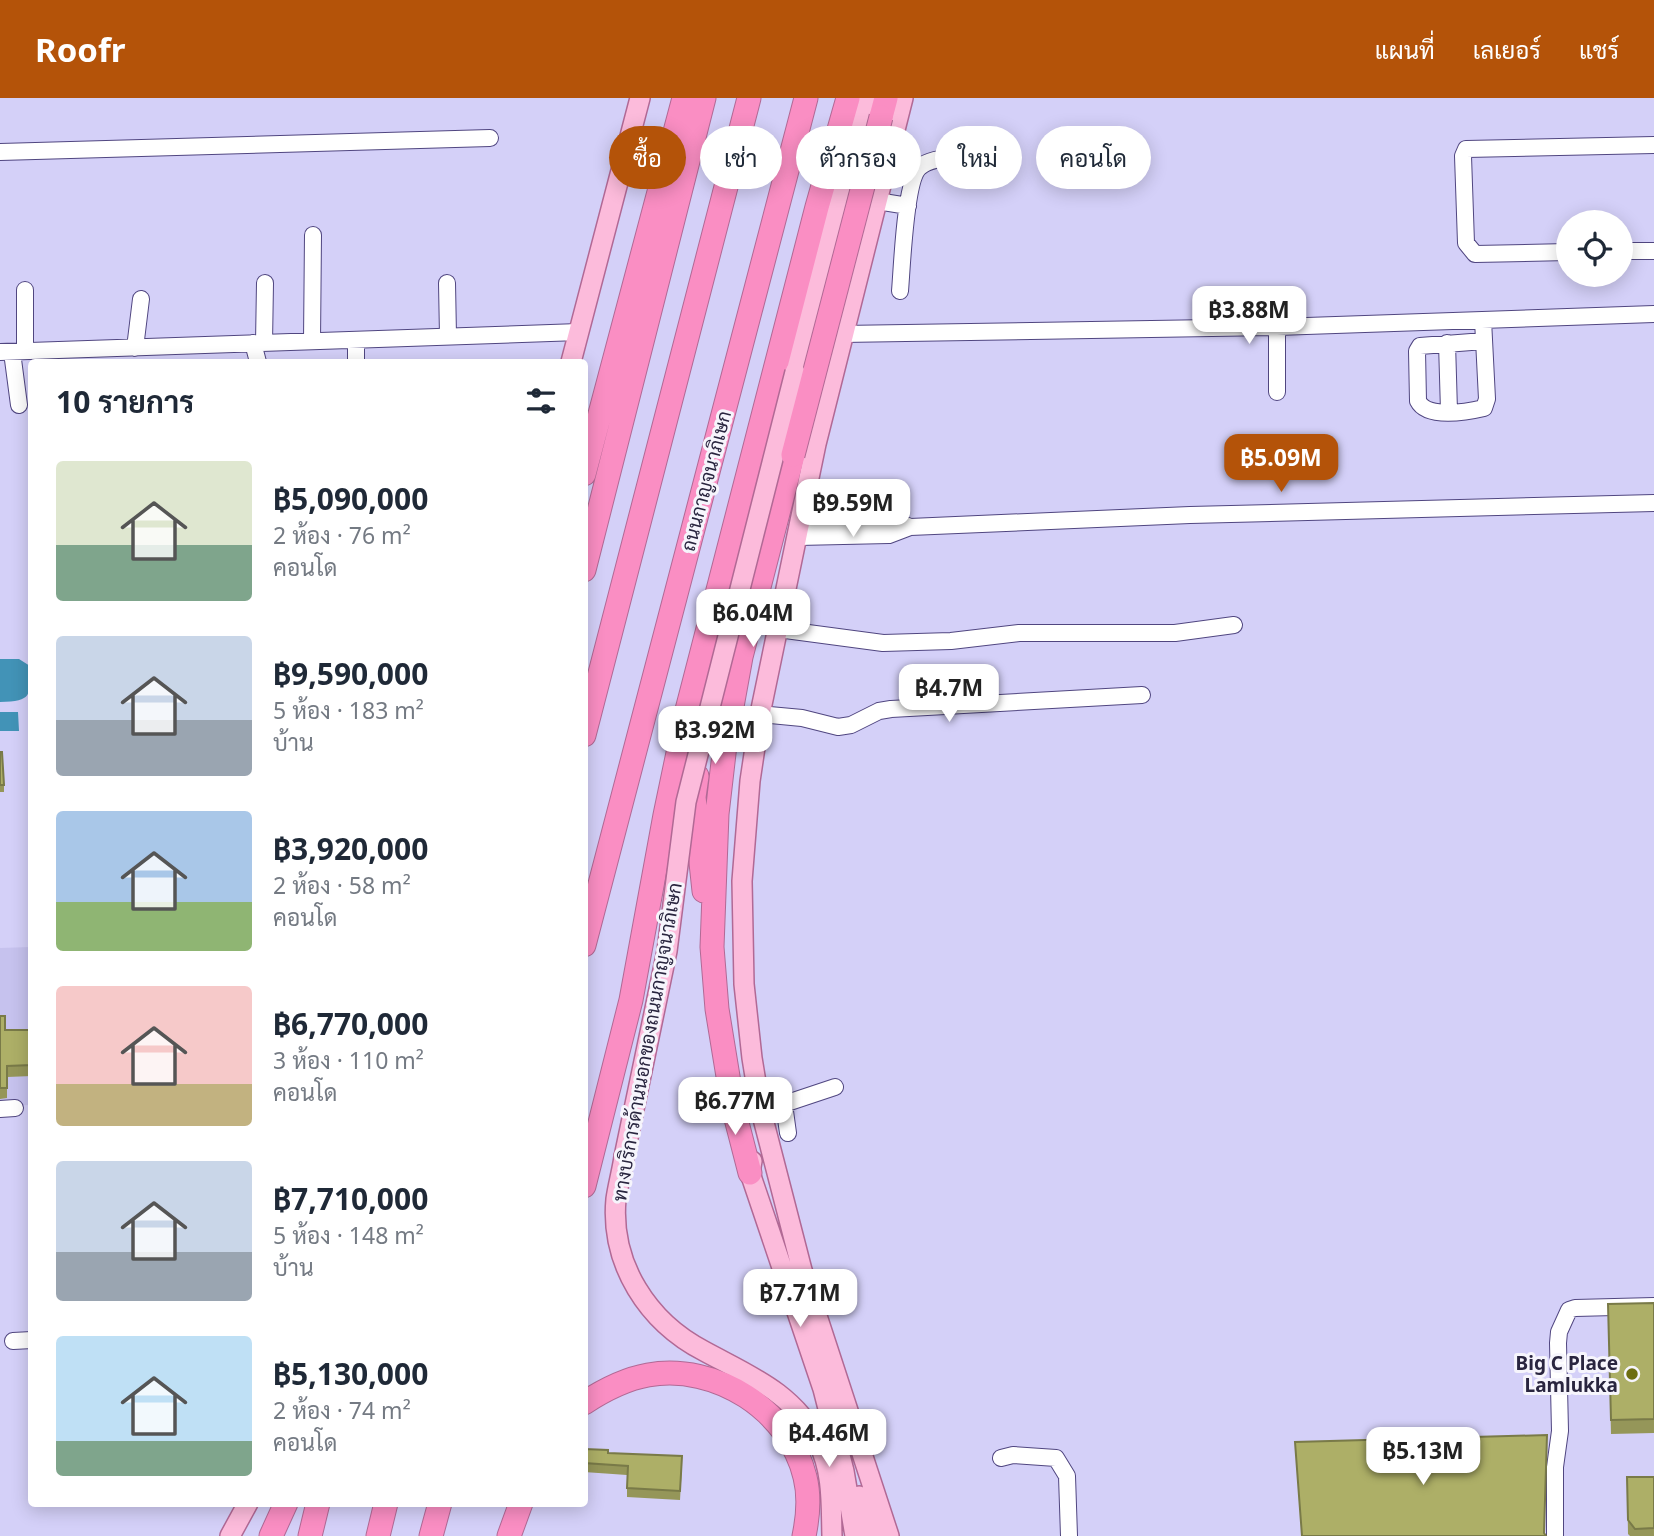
<!DOCTYPE html>
<html lang="th">
<meta charset="utf-8">
<style>
:root{--surface:#fff;--page:#f2f2f3;--text:#1f2937;--muted:#747a83;--accent:#b45309}
body{margin:0;font-family:"Noto Sans",Sarabun,sans-serif;background:var(--page);color:var(--text);height:100vh;display:flex;flex-direction:column;font-size:26px;white-space:nowrap}
*{box-sizing:border-box;margin:0}
p{font-size:23px;color:var(--muted)}
.icon{flex:none;width:38px;height:38px;fill:none;stroke:currentColor;stroke-width:2;stroke-linecap:round;stroke-linejoin:round}
.map{position:relative;flex:1;overflow:hidden}
.sheet{position:absolute;left:28px;top:261px;width:560px;height:1148px;display:flex;flex-direction:column;background:var(--surface);border-radius:7px;box-shadow:0 4px 18px #0003}
.sheet>*{flex:none}
.banner{position:absolute;left:609px;top:28px;width:665px;height:63px;display:flex;gap:14px}
.fabs{position:absolute;left:1556px;top:112px;display:grid;gap:14px}
.fabs a{display:grid;place-items:center;width:77px;height:77px;border-radius:50%;background:var(--surface);box-shadow:0 4px 18px #0003;font-size:35px}
.price{position:absolute;translate:-50% -60px;padding:0 16px;border-radius:14px;background:#fff;color:#222;font-size:23px;line-height:46px;filter:drop-shadow(0 2px 4px #0008)}
.price::after{content:'';position:absolute;left:50%;top:42px;width:21px;height:16px;margin-left:-10px;background:inherit;clip-path:polygon(0 0,100% 0,50% 100%)}
.price.current{background:var(--accent);color:#fff}
ul{padding:0;list-style:none}
li{display:flex;align-items:center;gap:21px;height:175px;padding:0 28px}
li span{display:grid;place-items:center;flex:none;width:196px;height:140px;border-radius:7px;color:#555}
li>.icon{margin-inline-start:auto}
span .icon{width:84px;height:84px;fill:#fffc;stroke-width:1}
li b{font-size:30px}
h2{display:flex;justify-content:space-between;align-items:center;height:84px;padding:0 28px;font-size:30px}
.tag{padding:0 24px;border-radius:32px;background:var(--surface);box-shadow:0 4px 18px #0003;font-size:24px;line-height:63px}
.tag.current{background:var(--accent);color:#fff}
header{display:flex;align-items:center;gap:42px;box-sizing:border-box;height:98px;padding:0 35px;background:var(--accent);color:#fff}
header strong{font-size:33px}
nav{display:flex;gap:38px;margin-inline-start:auto;font-size:24px}
.map>svg:first-child{display:block}
.built{fill:#c6c2ee}
.water{fill:#4293b7}
.lines{fill:none;stroke-linecap:round;stroke-linejoin:round}
.minor-casing{stroke:#504680;stroke-width:18}
.major-casing{stroke:#b16995;stroke-width:22}
.highway-casing{stroke:#b16995;stroke-width:25}
.minor{stroke:#fff;stroke-width:16}
.major{stroke:#fcbbdb;stroke-width:19}
.highway{stroke:#fa8ec3;stroke-width:23}
.major-bridge-casing{stroke:#b16995;stroke-width:22;stroke-linecap:butt}
.highway-bridge-casing{stroke:#b16995;stroke-width:25;stroke-linecap:butt}
.major-bridge{stroke:#fcbbdb;stroke-width:19}
.highway-bridge{stroke:#fa8ec3;stroke-width:23}
.wall{fill:#959659}
.building{fill:#adaf67;stroke:#797a48;stroke-width:2}
.poi-dot{fill:#6e6e11;stroke:#f6f5fc;stroke-width:2.5}
.labels{text-anchor:middle;dominant-baseline:central;stroke-width:6;stroke-linejoin:round;paint-order:stroke}
.street-label{font-size:19px;fill:#29253f;stroke:#f6f5fc}
.poi-label{font-size:19px;font-weight:bold;fill:#29253f;stroke:#f6f5fc;text-anchor:end}
</style>
<header>
<strong>Roofr</strong>
<nav><a>แผนที่</a><a>เลเยอร์</a><a>แชร์</a></nav>
</header>
<div class="map">
<svg width="1654" height="1438" viewBox="0 0 1654 1438">
<rect width="100%" height="100%" fill="#d4d0f8"/>
<path class="built" d="M31,849V1007L0,1008V850Z"/>
<path class="water" d="M0,561H19L30,568C30,598 33,603 0,604Z
M0,614H18L19,633H0Z"/>
<g class="lines">
<g class="minor-casing">
<path id="minor" d="M0,54L490,40
M877,103L908,108
M1620,153H1654
M1568,154L1475,156L1466,145L1463,58L1466,51L1654,47
M447,185L448,238
M25,192V253
M900,193C902,171 905,81 920,69C930,60 949,60 962,58
M1483,222L1487,301L1484,310C1467,314 1427,321 1418,303L1417,253L1420,248L1484,243
M1277,229V294
M842,236L1277,229L1654,216
M312,243L313,137
M253,245L258,264
M264,245L265,185
M1447,245L1449,313
M135,250L141,201
M0,254L579,234
M12,254L19,307
M356,264V242
M801,424L893,422L910,429
M798,439L889,437L910,429L1190,417L1654,405
M778,531L883,545L951,543L1019,535H1175L1234,527
M760,616L802,620L838,629L851,627L879,613L891,611L1142,597
M784,1006L788,1035
M760,1009L784,1006L835,989
M0,1011L15,1010
M13,1243L32,1242
M1001,1360L1013,1357L1056,1360L1067,1378L1069,1438
M1555,1438V1369L1560,1333L1558,1245L1559,1234L1569,1212L1575,1210L1654,1208"/>
</g>
<g class="major-casing">
<path id="major" d="M571,264L640,0
M795,274L849,63L867,0
M624,1059C622,1073 618,1087 616,1101C610,1166 648,1224 704,1253C748,1277 795,1295 818,1344C833,1374 831,1406 832,1438
M752,1063L750,1075L823,1291L844,1373L855,1438
M859,1398L872,1438
M230,1438L248,1405
M889,1438L802,1172L760,1009L752,960L744,886L742,783L750,683L760,616L816,346L903,0"/>
</g>
<g class="highway-casing">
<path id="highway" d="M881,19L886,0
M584,376L684,0
M584,472L704,0
M584,637L749,0
M697,678L694,699L704,793
M584,847L806,0
M750,1075L733,1009L717,911L712,849L717,716L725,647L741,559L793,357
M584,1088L631,902L665,717L687,612L817,109L848,0
M584,1305C604,1292 625,1281 648,1277C716,1265 789,1312 805,1379C810,1399 808,1419 804,1438
M271,1438L286,1405
M310,1438L318,1405
M378,1438L386,1405
M431,1438L440,1405
M509,1438L521,1405"/>
</g>
<use href="#minor" class="minor"/>
<use href="#major" class="major"/>
<use href="#highway" class="highway"/>
<g class="major-bridge-casing">
<path id="major-bridge" d="M624,1059L667,853L686,704L795,274"/>
</g>
<g class="highway-bridge-casing">
<path id="highway-bridge" d="M793,357L881,19"/>
</g>
<use href="#major-bridge" class="major-bridge"/>
<use href="#highway-bridge" class="highway-bridge"/>
</g>
<path class="wall" d="M0,654L4,687V694H0Z
M0,918L5,932H32V978L7,979V1000L0,1001Z
M1654,1205V1335L1611,1336L1608,1206Z
M584,1351L682,1368L680,1402L627,1399V1377L584,1374Z
M1627,1379H1654V1438H1630L1628,1436Z"/>
<path class="building" d="M0,654H2L4,687H0Z
M0,918H5V932H32V967L7,968V990H0Z
M1654,1205V1321L1611,1322L1608,1206Z
M1547,1337L1544,1435L1546,1438H1302L1295,1344Z
M584,1351L608,1352V1355L682,1358L680,1393L627,1390L628,1368L584,1365Z
M1627,1379H1654V1430L1635,1431L1628,1422Z"/>
<circle class="poi-dot" cx="1632" cy="1276" r="7"/>
<g class="labels">
<g class="street-label">
<text transform="translate(706 383) rotate(-75)">ถนนกาญจนาภิเษก</text>
<text transform="translate(647 944) rotate(-80)">ทางบริการด้านนอกของถนนกาญจนาภิเษก</text>
</g>
<g class="poi-label">
<text x="1618" y="1265">Big C Place<tspan x="1618" dy="22">Lamlukka</tspan></text>
</g>
</g>
</svg>
<div class="fabs">
<a><svg class="icon" aria-label="locate" viewBox="0 0 24 24"><circle cx="12" cy="12" r="6"/><path d="M12 2v4M12 18v4M2 12h4M18 12h4"/></svg></a>
</div>
<b class="price" style="left:1249px;top:248px">฿3.88M</b>
<b class="price current" style="left:1281px;top:396px">฿5.09M</b>
<b class="price" style="left:853px;top:441px">฿9.59M</b>
<b class="price" style="left:753px;top:551px">฿6.04M</b>
<b class="price" style="left:949px;top:626px">฿4.7M</b>
<b class="price" style="left:715px;top:668px">฿3.92M</b>
<b class="price" style="left:735px;top:1039px">฿6.77M</b>
<b class="price" style="left:800px;top:1231px">฿7.71M</b>
<b class="price" style="left:829px;top:1371px">฿4.46M</b>
<b class="price" style="left:1423px;top:1389px">฿5.13M</b>
<div class="banner">
<a class="tag current">ซื้อ</a>
<a class="tag">เช่า</a>
<a class="tag">ตัวกรอง</a>
<a class="tag">ใหม่</a>
<a class="tag">คอนโด</a>
</div>
<section class="sheet">
<h2>10 รายการ<svg class="icon" aria-label="filters" viewBox="0 0 24 24"><path d="M4 7h16M4 17h16"/><circle cx="9" cy="7" r="2"/><circle cx="15" cy="17" r="2"/></svg></h2>
<ul>
<li><span style="background:linear-gradient(#dfe7d0 60%,#7fa58c 0)"><svg class="icon" aria-label="home" viewBox="0 0 24 24"><path d="M3 11l9-7 9 7M6 9v11h12V9"/></svg></span><div><b>฿5,090,000</b><p>2 ห้อง · 76 m²</p><p>คอนโด</p></div></li>
<li><span style="background:linear-gradient(#c9d6e8 60%,#9aa5b1 0)"><svg class="icon" aria-label="home" viewBox="0 0 24 24"><path d="M3 11l9-7 9 7M6 9v11h12V9"/></svg></span><div><b>฿9,590,000</b><p>5 ห้อง · 183 m²</p><p>บ้าน</p></div></li>
<li><span style="background:linear-gradient(#a9c7e8 65%,#8fb573 0)"><svg class="icon" aria-label="home" viewBox="0 0 24 24"><path d="M3 11l9-7 9 7M6 9v11h12V9"/></svg></span><div><b>฿3,920,000</b><p>2 ห้อง · 58 m²</p><p>คอนโด</p></div></li>
<li><span style="background:linear-gradient(#f6c9c9 70%,#c2b280 0)"><svg class="icon" aria-label="home" viewBox="0 0 24 24"><path d="M3 11l9-7 9 7M6 9v11h12V9"/></svg></span><div><b>฿6,770,000</b><p>3 ห้อง · 110 m²</p><p>คอนโด</p></div></li>
<li><span style="background:linear-gradient(#c9d6e8 65%,#9aa5b1 0)"><svg class="icon" aria-label="home" viewBox="0 0 24 24"><path d="M3 11l9-7 9 7M6 9v11h12V9"/></svg></span><div><b>฿7,710,000</b><p>5 ห้อง · 148 m²</p><p>บ้าน</p></div></li>
<li><span style="background:linear-gradient(#bfe0f5 75%,#7fa58c 0)"><svg class="icon" aria-label="home" viewBox="0 0 24 24"><path d="M3 11l9-7 9 7M6 9v11h12V9"/></svg></span><div><b>฿5,130,000</b><p>2 ห้อง · 74 m²</p><p>คอนโด</p></div></li>
</ul>
</section>
</div>
